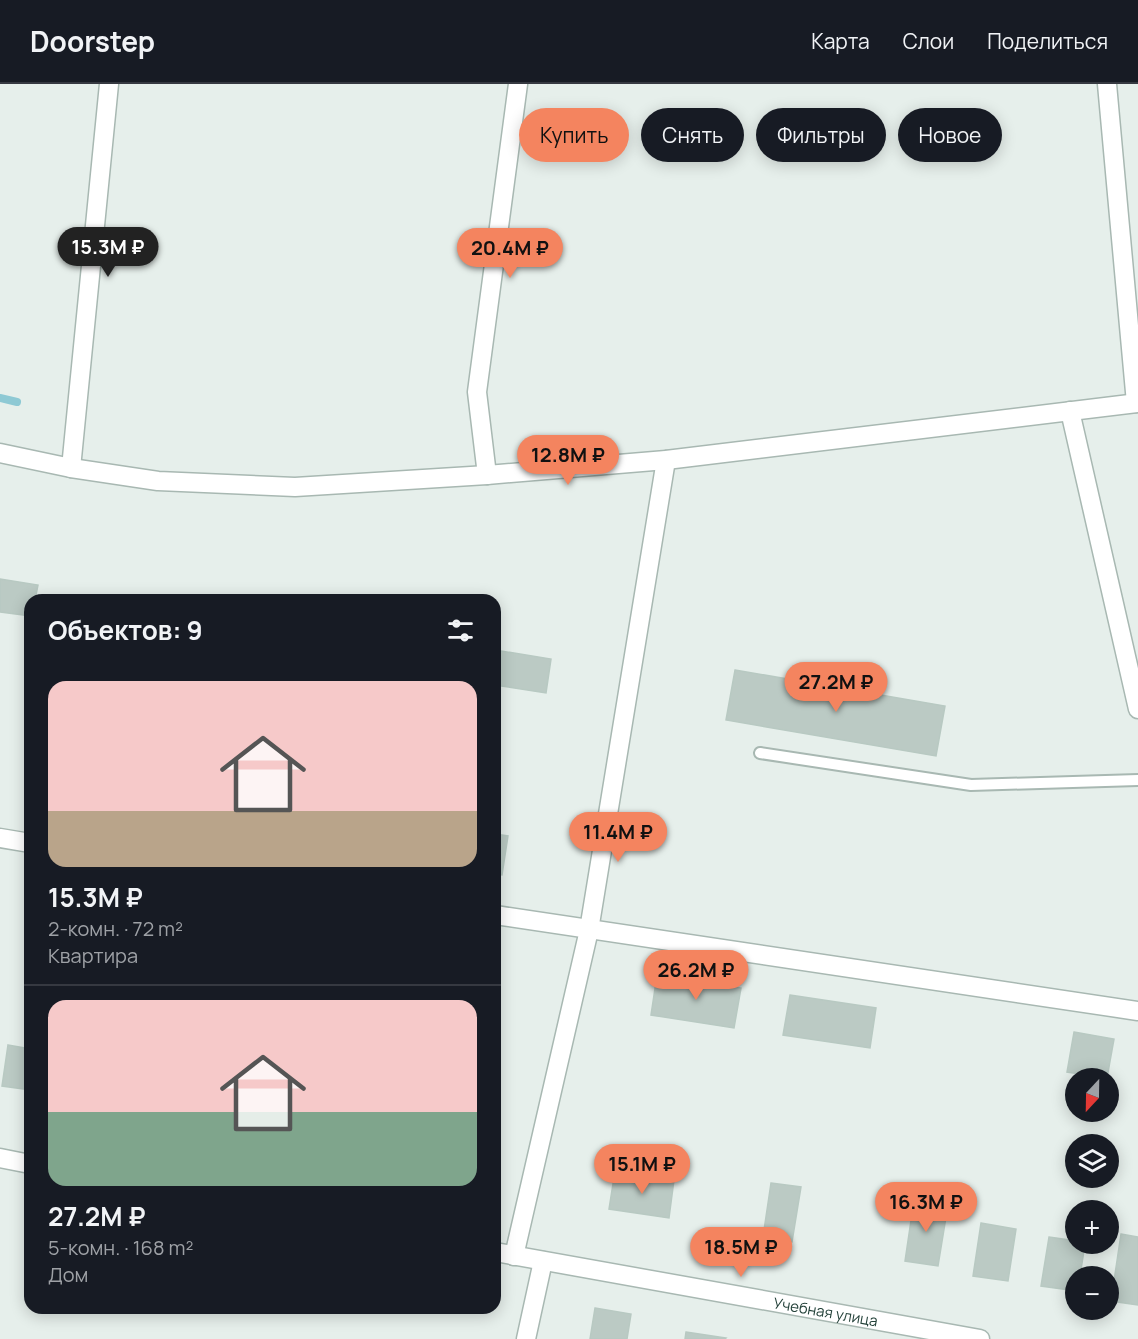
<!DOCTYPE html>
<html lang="ru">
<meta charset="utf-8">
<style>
:root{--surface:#171b24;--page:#20242c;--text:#f1f3f6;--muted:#9ea1a6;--line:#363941;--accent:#f4845f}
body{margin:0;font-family:Manrope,sans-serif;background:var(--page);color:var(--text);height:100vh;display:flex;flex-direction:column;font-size:22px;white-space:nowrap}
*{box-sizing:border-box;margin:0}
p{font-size:20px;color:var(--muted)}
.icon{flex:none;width:33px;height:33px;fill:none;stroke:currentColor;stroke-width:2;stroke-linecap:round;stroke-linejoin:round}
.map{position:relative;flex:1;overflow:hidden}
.drawer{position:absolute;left:24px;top:510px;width:477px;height:720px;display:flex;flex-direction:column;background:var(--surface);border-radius:18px;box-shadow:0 3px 15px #0003}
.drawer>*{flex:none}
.top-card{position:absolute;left:519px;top:24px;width:528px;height:54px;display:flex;gap:12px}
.needle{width:39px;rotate:202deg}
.tools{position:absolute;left:1065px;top:984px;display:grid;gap:12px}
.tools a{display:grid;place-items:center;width:54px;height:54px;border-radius:50%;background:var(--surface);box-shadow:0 3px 15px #0003;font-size:30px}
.price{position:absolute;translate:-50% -51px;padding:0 14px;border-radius:21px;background:var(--accent);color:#111;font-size:20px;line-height:39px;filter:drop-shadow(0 2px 3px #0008)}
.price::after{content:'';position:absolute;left:50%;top:36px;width:18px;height:14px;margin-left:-9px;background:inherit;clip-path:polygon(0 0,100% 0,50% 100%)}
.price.current{background:#222;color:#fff}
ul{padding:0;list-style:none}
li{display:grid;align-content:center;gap:12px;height:318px;padding:0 24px}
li+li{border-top:2px solid var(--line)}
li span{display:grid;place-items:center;height:186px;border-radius:18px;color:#555}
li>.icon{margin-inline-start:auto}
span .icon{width:108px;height:108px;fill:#fffc;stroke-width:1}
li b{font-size:26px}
h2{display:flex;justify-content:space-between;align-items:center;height:72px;padding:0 24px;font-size:26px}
.chip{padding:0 21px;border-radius:27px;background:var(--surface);box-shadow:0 3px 15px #0003;font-size:21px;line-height:54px}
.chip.current{background:var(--accent);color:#111}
header{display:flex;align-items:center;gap:36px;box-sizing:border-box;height:84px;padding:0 30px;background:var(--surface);border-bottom:2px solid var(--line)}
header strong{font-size:28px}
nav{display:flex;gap:33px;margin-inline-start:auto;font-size:21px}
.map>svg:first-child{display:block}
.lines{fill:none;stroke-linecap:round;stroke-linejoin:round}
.stream{stroke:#8ec9d4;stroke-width:8}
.building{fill:#bbcac4;stroke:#b8c9c2;stroke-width:1.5}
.service-casing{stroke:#a8b8b2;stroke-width:14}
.minor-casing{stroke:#a8b8b2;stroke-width:21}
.tertiary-casing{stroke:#a8b8b2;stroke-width:21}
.service{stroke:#fff;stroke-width:10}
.minor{stroke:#fff;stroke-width:18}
.tertiary{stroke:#fff;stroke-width:18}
.labels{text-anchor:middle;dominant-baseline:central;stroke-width:4.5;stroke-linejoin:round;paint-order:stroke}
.street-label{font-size:15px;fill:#24423a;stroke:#f7fbf9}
</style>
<header>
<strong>Doorstep</strong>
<nav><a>Карта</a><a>Слои</a><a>Поделиться</a></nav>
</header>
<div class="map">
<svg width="1138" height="1255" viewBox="0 0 1138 1255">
<rect width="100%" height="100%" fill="#e6efeb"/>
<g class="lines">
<path class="stream" d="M0,314L17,318"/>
</g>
<path class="building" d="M0,495L38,501L35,516H30V532L0,528Z
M495,566L551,575L546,609L495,601Z
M735,586L945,622L936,672L726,636Z
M495,750L508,752L502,791L495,790Z
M657,891L741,904L734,944L651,931Z
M790,911L876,924L870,964L783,951Z
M1074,948L1114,955L1107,994L1067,988Z
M8,961L30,965V1006L2,1002Z
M615,1087L674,1096L669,1134L609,1125Z
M771,1099L801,1103L792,1158L763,1153Z
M914,1116L948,1121L938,1182L905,1177Z
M981,1139L1016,1145L1008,1197L973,1192Z
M1121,1150L1138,1153V1221L1111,1217Z
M1049,1153L1076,1157V1160H1085L1080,1192H1076V1207L1041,1202Z
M595,1224L631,1230L627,1255H590Z
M686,1248L726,1254L725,1255H685Z"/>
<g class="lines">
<g class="service-casing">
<path id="service" d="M760,669L971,701L1138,696"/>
</g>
<g class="minor-casing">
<g id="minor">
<path d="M1107,0L1136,319"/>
<path d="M1070,327L1138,625"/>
<path d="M71,384L109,0"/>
<path d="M487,391L477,308L518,0"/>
<path d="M0,754L30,759"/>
<path d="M495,831L1138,927"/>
<path d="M0,1074L30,1080"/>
<path id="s1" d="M495,1168L980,1255"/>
<path d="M514,1172L589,846L666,376"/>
<path d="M526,1255L543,1177"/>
</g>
</g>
<g class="tertiary-casing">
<path id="tertiary" d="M0,369L71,384L158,397L295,403L487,391L666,376L1138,319"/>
</g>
<use href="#service" class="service"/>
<use href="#minor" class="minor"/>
<use href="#tertiary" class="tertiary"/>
</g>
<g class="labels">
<g class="street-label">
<text stroke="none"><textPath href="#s1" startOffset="336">Учебная улица</textPath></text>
</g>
</g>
</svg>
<div class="tools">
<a><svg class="needle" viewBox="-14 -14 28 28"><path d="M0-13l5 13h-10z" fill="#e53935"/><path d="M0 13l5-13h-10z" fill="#9ea1a6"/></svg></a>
<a><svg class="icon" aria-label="layers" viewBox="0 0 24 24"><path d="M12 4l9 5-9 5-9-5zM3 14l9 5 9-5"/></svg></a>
<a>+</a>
<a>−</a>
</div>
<b class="price current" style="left:108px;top:194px">15.3M ₽</b>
<b class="price" style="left:510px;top:195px">20.4M ₽</b>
<b class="price" style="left:568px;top:402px">12.8M ₽</b>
<b class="price" style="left:836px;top:629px">27.2M ₽</b>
<b class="price" style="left:618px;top:779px">11.4M ₽</b>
<b class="price" style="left:696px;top:917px">26.2M ₽</b>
<b class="price" style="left:642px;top:1111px">15.1M ₽</b>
<b class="price" style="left:926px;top:1149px">16.3M ₽</b>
<b class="price" style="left:741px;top:1194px">18.5M ₽</b>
<div class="top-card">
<a class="chip current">Купить</a>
<a class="chip">Снять</a>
<a class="chip">Фильтры</a>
<a class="chip">Новое</a>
</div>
<section class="drawer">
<h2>Объектов: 9<svg class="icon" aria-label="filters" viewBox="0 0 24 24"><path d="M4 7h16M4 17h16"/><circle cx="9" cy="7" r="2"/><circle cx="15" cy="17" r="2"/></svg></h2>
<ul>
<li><span style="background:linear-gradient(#f6c9c9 70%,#b9a48a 0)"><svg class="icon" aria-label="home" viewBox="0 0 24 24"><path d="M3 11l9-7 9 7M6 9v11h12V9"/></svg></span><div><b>15.3M ₽</b><p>2-комн. · 72 m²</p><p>Квартира</p></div></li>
<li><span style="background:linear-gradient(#f6c9c9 60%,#7fa58c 0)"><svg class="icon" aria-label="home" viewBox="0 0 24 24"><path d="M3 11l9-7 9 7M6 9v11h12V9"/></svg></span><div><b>27.2M ₽</b><p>5-комн. · 168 m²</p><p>Дом</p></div></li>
</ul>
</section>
</div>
